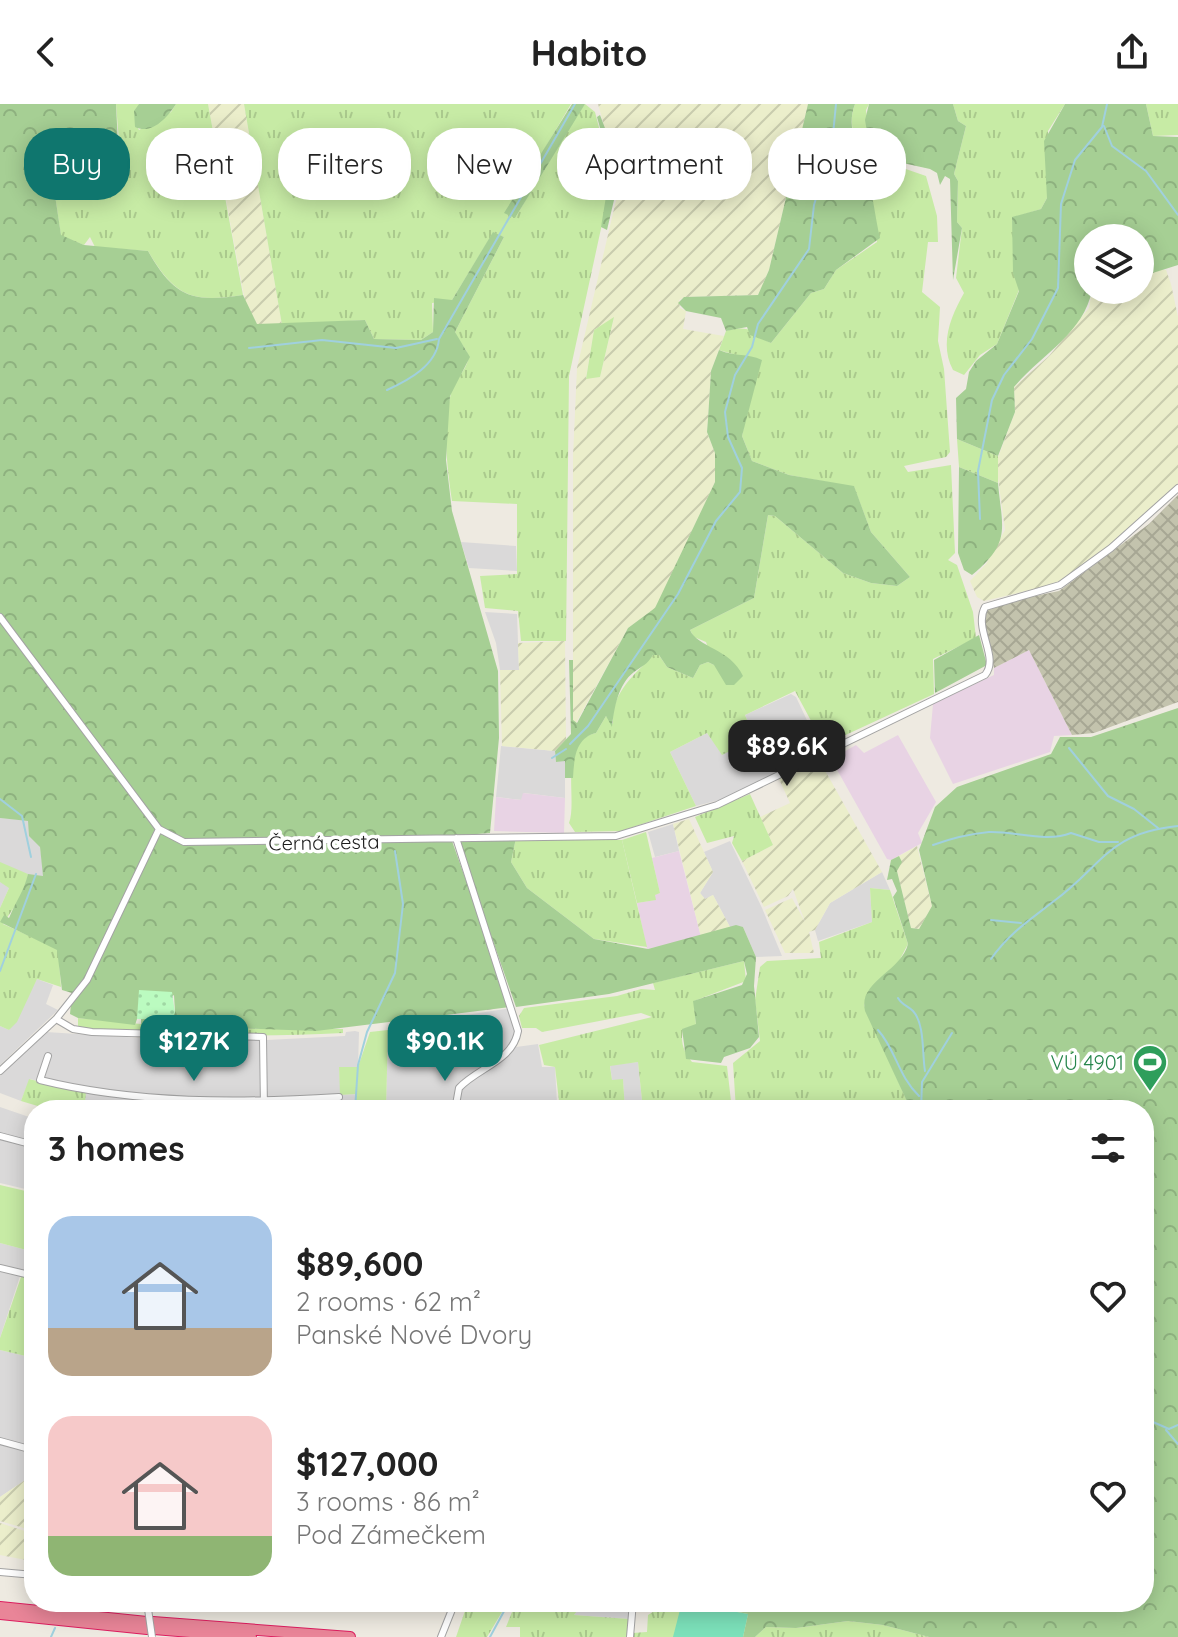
<!DOCTYPE html>
<meta charset="utf-8">
<style>
:root{--surface:#fff;--page:#f2f2f2;--text:#222;--muted:#767676;--accent:#0f766e}
body{margin:0;font-family:Quicksand,sans-serif;background:var(--page);color:var(--text);height:100vh;display:flex;flex-direction:column;font-size:30px;white-space:nowrap}
*{box-sizing:border-box;margin:0}
p{font-size:26px;color:var(--muted)}
.icon{flex:none;width:44px;height:44px;fill:none;stroke:currentColor;stroke-width:2;stroke-linecap:round;stroke-linejoin:round}
.map{position:relative;flex:1;overflow:hidden}
.side{position:absolute;left:24px;top:996px;width:1130px;height:512px;display:flex;flex-direction:column;background:var(--surface);border-radius:32px;box-shadow:0 4px 20px #0003}
.side>*{flex:none}
.top-card{position:absolute;left:24px;top:24px;width:1130px;height:72px;display:flex;gap:16px}
.fabs{position:absolute;left:1074px;top:120px;display:grid;gap:16px}
.fabs a{display:grid;place-items:center;width:80px;height:80px;border-radius:50%;background:var(--surface);box-shadow:0 4px 20px #0003;font-size:40px}
.price{position:absolute;translate:-50% -68px;padding:0 18px;border-radius:16px;background:var(--accent);color:#fff;font-size:26px;line-height:52px;filter:drop-shadow(0 2px 4px #0008)}
.price::after{content:'';position:absolute;left:50%;top:48px;width:24px;height:18px;margin-left:-12px;background:inherit;clip-path:polygon(0 0,100% 0,50% 100%)}
.price.current{background:#222;color:#fff}
ul{padding:0;list-style:none}
li{display:flex;align-items:center;gap:24px;height:200px;padding:0 24px}
li span{display:grid;place-items:center;flex:none;width:224px;height:160px;border-radius:24px;color:#555}
li>.icon{margin-inline-start:auto}
span .icon{width:96px;height:96px;fill:#fffc;stroke-width:1}
li b{font-size:34px}
h2{display:flex;justify-content:space-between;align-items:center;height:96px;padding:0 24px;font-size:34px}
.chip{padding:0 28px;border-radius:32px;background:var(--surface);box-shadow:0 4px 20px #0003;font-size:28px;line-height:72px}
.chip.current{background:var(--accent);color:#fff}
header{display:flex;justify-content:space-between;align-items:center;height:104px;padding:0 24px;background:var(--surface);font-size:36px;font-weight:700}
.map>svg:first-child{display:block}
.residential{fill:#dad9d9}
.industrial{fill:#e8d3e4}
.construction{fill:url(#construction-cross-hatch)}
.farmland{fill:url(#farmland-furrows);fill-rule:evenodd}
.grass{fill:url(#grass-tufts)}
.forest{fill:url(#forest-crowns)}
.park{fill:url(#park-dots)}
.garden{fill:#c7eba5}
.pitch{fill:#7ce1ba}
.lines{fill:none;stroke-linecap:round;stroke-linejoin:round}
.stream{stroke:#a0d0de;stroke-width:2}
.minor-casing{stroke:#a3a3a3;stroke-width:8}
.highway-casing{stroke:#dd1d5f;stroke-width:12}
.minor{stroke:#fff;stroke-width:6}
.highway{stroke:#e98598;stroke-width:10}
.minor-bridge-casing{stroke:#a3a3a3;stroke-width:8;stroke-linecap:butt}
.minor-bridge{stroke:#fff;stroke-width:6}
.labels{text-anchor:middle;dominant-baseline:central;stroke-width:7;stroke-linejoin:round;paint-order:stroke}
.street-label{font-size:20px;fill:#1c1c1c;stroke:#fff}
.leisure-label{font-size:20px;fill:#27864d;stroke:#fff;text-anchor:end}
</style>
<header><svg class="icon" aria-label="back" viewBox="0 0 24 24"><path d="M15 5l-7 7 7 7"/></svg>Habito<svg class="icon" aria-label="share" viewBox="0 0 24 24"><path d="M12 15V3M7 8l5-5 5 5M5 13v7h14v-7"/></svg></header>
<div class="map">
<svg width="1178" height="1533" viewBox="0 0 1178 1533">
<defs>
<pattern id="construction-cross-hatch" width="8" height="8" patternUnits="userSpaceOnUse" patternTransform="scale(2)"><rect width="8" height="8" fill="#c3c3ad"/><path d="M0 0l8 8M0 8l8-8" fill="none" stroke="#a7a794"/></pattern>
<pattern id="farmland-furrows" width="10" height="10" patternUnits="userSpaceOnUse" patternTransform="scale(2)"><rect width="10" height="10" fill="#ebeecb"/><path d="M-1 1l2-2M0 10L10 0M9 11l2-2" fill="none" stroke="#c9ccae"/></pattern>
<pattern id="grass-tufts" width="24" height="20" patternUnits="userSpaceOnUse" patternTransform="scale(2)"><rect width="24" height="20" fill="#c7eba5"/><path d="M3 7l-1-3M5 7V3M7 7l1-3M15 17l-1-3M17 17v-4M19 17l1-3" fill="none" stroke="#aac98d"/></pattern>
<pattern id="forest-crowns" width="20" height="18" patternUnits="userSpaceOnUse" patternTransform="scale(2)"><rect width="20" height="18" fill="#a6cf94"/><path d="M2 6a3 3 0 1 1 6 0M12 15a3 3 0 1 1 6 0" fill="none" stroke="#8eb17f"/></pattern>
<pattern id="park-dots" width="8" height="8" patternUnits="userSpaceOnUse" patternTransform="scale(2)"><rect width="8" height="8" fill="#bbfbc0"/><path d="M2 2h.1M6 6h.1" fill="none" stroke="#a0d7a4" stroke-width="1.8" stroke-linecap="round"/></pattern>
</defs>
<rect width="100%" height="100%" fill="#eeeae1"/>
<path class="residential" d="M461,438L516,442L517,467L469,464Z
M485,508L517,510L519,566H500L496,539Z
M791,590L796,593L822,648L723,695L696,702L670,648L707,629L723,650L737,643V635L751,625L745,611Z
M501,642L555,647L556,658L565,656V694L524,689L522,696L496,693Z
M0,714L28,716L40,743L44,773L9,784L0,804Z
M673,720L679,747L655,753L648,728Z
M730,737L762,804L782,852L756,853L743,823H730L713,791L705,795L700,789L713,768L704,748Z
M882,768L890,786L870,784L872,818L818,837L815,826L830,799Z
M37,875L53,881L46,900L58,906L0,961V922L9,926Z
M511,904L516,927L509,944L538,940L542,963H555L557,999L541,1001V1006H386L388,923Z
M46,928L156,935L267,936L345,932L346,928L355,927L359,928L358,963L339,964L341,991L357,990L356,1006H84L85,989L30,975L21,997L0,989V972Z
M638,958L643,1006H625L623,976H612L610,961Z
M0,1003L32,1014L34,1087L0,1079Z
M0,1139L34,1148V1173L20,1172L0,1234Z
M0,1246L34,1254V1334L29,1344L0,1336Z
M0,1338L34,1350V1370L0,1393Z
M584,1498H651V1501L631,1500L629,1515L574,1511Z"/>
<path class="industrial" d="M1029,546L1072,631L1054,632L1050,648L953,680L930,634L933,600L994,571V564Z
M898,631L936,698L918,729L922,739L891,756L887,755L831,655L856,641L864,649Z
M523,689L565,694L564,729L494,727L496,693L521,696Z
M679,747L701,833L647,845L637,799L655,796L654,791L660,789L652,754Z"/>
<path class="construction" d="M1178,391V598L1094,629L1072,631L1029,546L994,564L984,516L987,506L993,501L1059,487L1149,420Z"/>
<path class="farmland" d="M208,0H244L282,221L257,220L245,197Z
M598,0H808L769,166L758,191L685,193L679,196L680,204L686,207L683,225L724,232L711,267L708,315L707,328L715,349V378L655,505L628,524L576,619L573,616V352L577,264L620,79ZM614,214L600,273L586,274L594,226Z
M1160,166H1166L1171,180L1178,213V380L1158,404L1067,473L1051,481L984,497L977,493L970,477L986,460L1005,426L996,359L1015,308L1014,283L1049,252L1089,204L1092,186H1140V173Z
M565,537L566,637L555,647L502,642L500,566H519L518,539Z
M818,654L882,768L830,799L815,826L809,828L814,849H785L765,806L792,794L805,818L793,785L788,792L764,803L742,757L773,741L760,713L790,699L779,675Z
M689,715L713,768L700,789L705,795L713,791L730,823L701,833L673,720Z
M917,742L932,802L919,825L911,824L897,767L901,758L899,752Z
M34,1370V1427L0,1417V1393Z
M0,1419L34,1430L31,1457L0,1451Z"/>
<path class="grass" d="M116,0H139L135,19L139,26L171,8L176,0H208L243,191C192,199 175,193 148,147L95,143L90,133L84,141L61,132L53,78L64,73H83L116,43L119,37Z
M244,0H571L538,56L515,114L578,8L585,0L595,8L612,74L569,272L566,537H521L518,507L485,504L480,472L517,470V400L452,397C447,362 442,323 451,289C454,277 466,266 468,256C470,245 457,238 455,228L504,133L493,129L452,196L432,199L433,228L421,236L374,235L365,216L282,221Z
M855,0H869L866,6L871,53L926,72L937,112L938,138H928L922,188L940,203L938,237L944,265L950,348L946,353L904,362L908,368L951,361L955,449L948,456L957,461L973,508L976,534L933,555L934,590L824,641L795,587L745,611L751,625L737,635L738,643L722,651L707,629L670,648L696,702L621,727L575,728L569,719C578,695 557,638 596,629L606,612L613,620C611,588 634,572 653,551H659L667,563L693,574L700,561L708,558L714,561L706,538L694,533L690,526L754,494L768,411L775,412L843,469L871,479L897,482L910,473L871,428L854,383L789,371L752,357L742,332L748,301L743,253L719,246L726,227C753,220 749,229 771,239L811,189L824,185L836,166L877,138C875,114 871,91 866,67C861,43 845,26 855,0Z
M953,0H1065L1048,27L1047,94L1041,105L1012,114L1019,186L997,240L980,251L964,271L953,266C939,240 951,212 964,189L956,174L962,124L957,118L958,77L954,70L966,22L958,17Z
M1146,0H1178V31L1153,32Z
M614,213L600,273L586,275L594,226Z
M957,335L998,352V379L959,363Z
M750,690L773,741L742,757L732,739L734,732L707,739L695,713Z
M516,734L622,736L647,843L594,835L527,784L511,758Z
M0,758L28,770L24,788L3,820L58,845L61,883L37,875L17,918L9,926L0,922V804L9,784L0,778Z
M870,784L890,786L908,840L898,859L876,878L864,901L911,1006H736L733,959L760,937L755,896L760,863L767,857L821,854L819,838L872,818Z
M744,857L746,877L694,897L696,921L683,925C680,939 684,948 692,958L727,962L732,1006H643L638,958L610,962L612,976L623,975L625,1006H542V1002L559,997L555,963L544,961L539,941L652,913L641,909L542,928L536,924H522L519,912L524,904L617,892L641,885L655,886L653,879Z
M78,914L194,925H343V929C255,934 166,931 78,924Z
M29,975L86,989L84,1006H51L21,997Z
M21,1173H34V1218L27,1244L34,1247V1254L0,1246V1234Z
M468,1498H508L487,1533H456Z
M516,1498H584L574,1511L629,1515L628,1533H520V1523H506Z
M688,1498L748,1510L743,1533H632V1529L647,1528L648,1511L667,1499Z
M848,1517L883,1521L929,1533H755L766,1523L796,1524Z"/>
<path class="forest" d="M0,0H116L118,41L83,73H64L53,78L61,131L84,141L148,147C174,193 192,199 243,191L257,220L365,216L374,235L421,236L433,228L434,194L452,196L493,128L504,133L455,228L470,253L450,292L446,356L452,407L498,567L499,634L490,729L452,732V737L511,903L316,927L141,921V915H170L175,908L174,891L137,915L135,921L78,914L70,910L72,889L62,886L57,846L0,818L4,811L9,814C16,797 24,787 28,770L43,772L40,743L29,732L28,717L0,714Z
M139,0H176C167,14 152,31 135,23L134,7Z
M572,0H585L515,114L504,109Z
M808,0H855C846,23 857,44 866,66C871,80 876,117 880,134L836,166L824,185L811,189L771,239L750,231L747,223L726,227L721,214L686,207L678,199L684,193L758,191L769,166Z
M869,0H953L958,17L966,22L954,70L958,77L957,118L962,124L953,176L950,75L945,72L940,81L937,69L930,65L871,52L865,16Z
M1065,0H1146L1153,32L1178,33V161L1140,173V134H1088V186H1092C1084,229 1041,251 1014,283L1015,308L998,352L957,335L956,294L966,285L969,268L976,257L997,240L1019,187L1013,169L1012,113L1041,105L1047,94L1044,37Z
M600,11L621,66L607,126L601,123L611,62L597,13Z
M719,246C736,253 747,249 762,256L742,332L752,357L789,371L854,382L871,428L910,473L897,482L871,479L843,469L775,412L768,411L754,494L690,526C698,544 730,544 743,572L734,581H726L714,561L708,558L700,561L693,574L667,563L659,551H653C647,561 642,562 634,568C618,580 614,605 612,623L606,612L596,629C575,634 574,656 573,674H565V657L556,658L555,647L571,630L569,556H573V616L577,619L628,524L655,504L715,378V349L707,328L708,315L711,267Z
M959,363L998,379C1002,424 1012,438 972,471L964,466L958,449Z
M979,531L987,561L935,589L934,556Z
M1178,604V1533H929L883,1521L848,1517L796,1524L766,1523L755,1533H743L748,1510L688,1498H1144V1006H911L865,907C858,877 901,868 908,840L893,793L897,787L892,775L887,776L891,756L899,752L902,758L897,767L911,824L919,825L932,802L919,746L935,703L957,683L1051,650L1060,633H1091Z
M516,734L511,758L527,784L594,835L648,845L736,821L743,823L756,853L754,882L759,933L750,944L724,953L721,959L686,955L682,925L696,920L693,897L742,881L747,870L744,857L609,890L516,903L459,740L460,736Z"/>
<path class="park" d="M139,886L172,888L175,909L171,915H137Z"/>
<path class="garden" d="M646,728L660,789L655,791L656,796L637,799L622,736Z
M388,926L386,1006H356V990L340,991L339,963H358L370,928Z
M0,1081L34,1089V1148L0,1139Z"/>
<path class="pitch" d="M682,1498L748,1510L743,1533H673Z"/>
<g class="lines">
<path class="stream" d="M1104,22L1112,42L1146,67L1178,111
M249,244L322,236L396,244L437,235
M387,286C409,276 437,261 439,235L575,0
M980,415L978,367L992,296L1004,271L1032,235L1058,184L1061,100L1075,56L1102,23L1107,0
M570,640L588,622L678,490L716,417L740,388L742,364L728,333L725,308L735,271L752,243L758,220L809,145L814,101L832,41L836,0
M1069,644L1108,692L1134,705L1158,724
M552,654L566,645
M0,695L22,712L31,753
M933,741C952,734 969,730 989,728C1016,727 1046,739 1071,729L1099,738H1118
M991,816L1021,819
M991,855C1009,829 1030,816 1054,797C1103,761 1108,729 1178,722
M0,867L36,770
M898,894C902,901 908,902 913,907C925,920 922,950 925,967
M878,926C896,946 898,972 919,992
M355,1006L358,961L367,928L395,869L403,800L395,747
M921,1006L922,978L952,929
M1144,1314L1169,1325L1178,1321
M1166,1326L1178,1340
M66,1498V1504
M51,1533L55,1524
M490,1533L509,1498"/>
<g class="minor-casing">
<path id="minor" d="M0,513L159,725L184,738L616,732L717,701L985,571C1000,553 973,525 985,503L1060,481L1111,444L1178,384
M56,915L73,925L92,928L263,933L264,1006
M48,952L40,976C136,1000 241,999 339,993
M0,967L56,915L87,876L159,725
M455,1006L459,984C477,964 513,957 518,927L456,734
M0,1032L34,1041
M0,1164L34,1172
M0,1337L33,1346L34,1342
M0,1468L34,1471
M441,1533L455,1498
M630,1533L633,1498"/>
</g>
<g class="highway-casing">
<path id="highway" d="M0,1503L147,1518
M0,1510L147,1525
M153,1518L350,1533
M154,1525L251,1533"/>
</g>
<use href="#minor" class="minor"/>
<use href="#highway" class="highway"/>
<g class="minor-bridge-casing">
<path id="minor-bridge" d="M147,1498L152,1533"/>
</g>
<use href="#minor-bridge" class="minor-bridge"/>
</g>
<defs>
<g id="stadium-pin" transform="scale(1.8)"><path d="M0 17L-7.5 6A9.5 9.5 0 1 1 7.5 6Z" fill="#2e9e5b" stroke="#fff"/><path d="M0-5a6.5 5 0 1 0 0 10a6.5 5 0 1 0 0-10ZM-3.5-1.8h7v3.6h-7Z" fill="#fff"/></g>
</defs>
<g fill-rule="evenodd">
<use href="#stadium-pin" x="1150" y="958"/>
</g>
<g class="labels">
<g class="street-label">
<text transform="translate(324 738) rotate(-1)">Černá cesta</text>
</g>
<g class="leisure-label">
<text x="1124" y="958">VÚ 4901</text>
</g>
</g>
</svg>
<div class="fabs">
<a><svg class="icon" aria-label="layers" viewBox="0 0 24 24"><path d="M12 4l9 5-9 5-9-5zM3 14l9 5 9-5"/></svg></a>
</div>
<b class="price current" style="left:787px;top:684px">$89.6K</b>
<b class="price" style="left:194px;top:979px">$127K</b>
<b class="price" style="left:445px;top:979px">$90.1K</b>
<div class="top-card">
<a class="chip current">Buy</a>
<a class="chip">Rent</a>
<a class="chip">Filters</a>
<a class="chip">New</a>
<a class="chip">Apartment</a>
<a class="chip">House</a>
</div>
<section class="side">
<h2>3 homes<svg class="icon" aria-label="filters" viewBox="0 0 24 24"><path d="M4 7h16M4 17h16"/><circle cx="9" cy="7" r="2"/><circle cx="15" cy="17" r="2"/></svg></h2>
<ul>
<li><span style="background:linear-gradient(#a9c7e8 70%,#b9a48a 0)"><svg class="icon" aria-label="home" viewBox="0 0 24 24"><path d="M3 11l9-7 9 7M6 9v11h12V9"/></svg></span><div><b>$89,600</b><p>2 rooms · 62 m²</p><p>Panské Nové Dvory</p></div><svg class="icon" aria-label="heart" viewBox="0 0 24 24"><path d="M12 20l-8-8c-3-5 5-10 8-4 3-6 11-1 8 4z"/></svg></li>
<li><span style="background:linear-gradient(#f6c9c9 75%,#8fb573 0)"><svg class="icon" aria-label="home" viewBox="0 0 24 24"><path d="M3 11l9-7 9 7M6 9v11h12V9"/></svg></span><div><b>$127,000</b><p>3 rooms · 86 m²</p><p>Pod Zámečkem</p></div><svg class="icon" aria-label="heart" viewBox="0 0 24 24"><path d="M12 20l-8-8c-3-5 5-10 8-4 3-6 11-1 8 4z"/></svg></li>
</ul>
</section>
</div>
